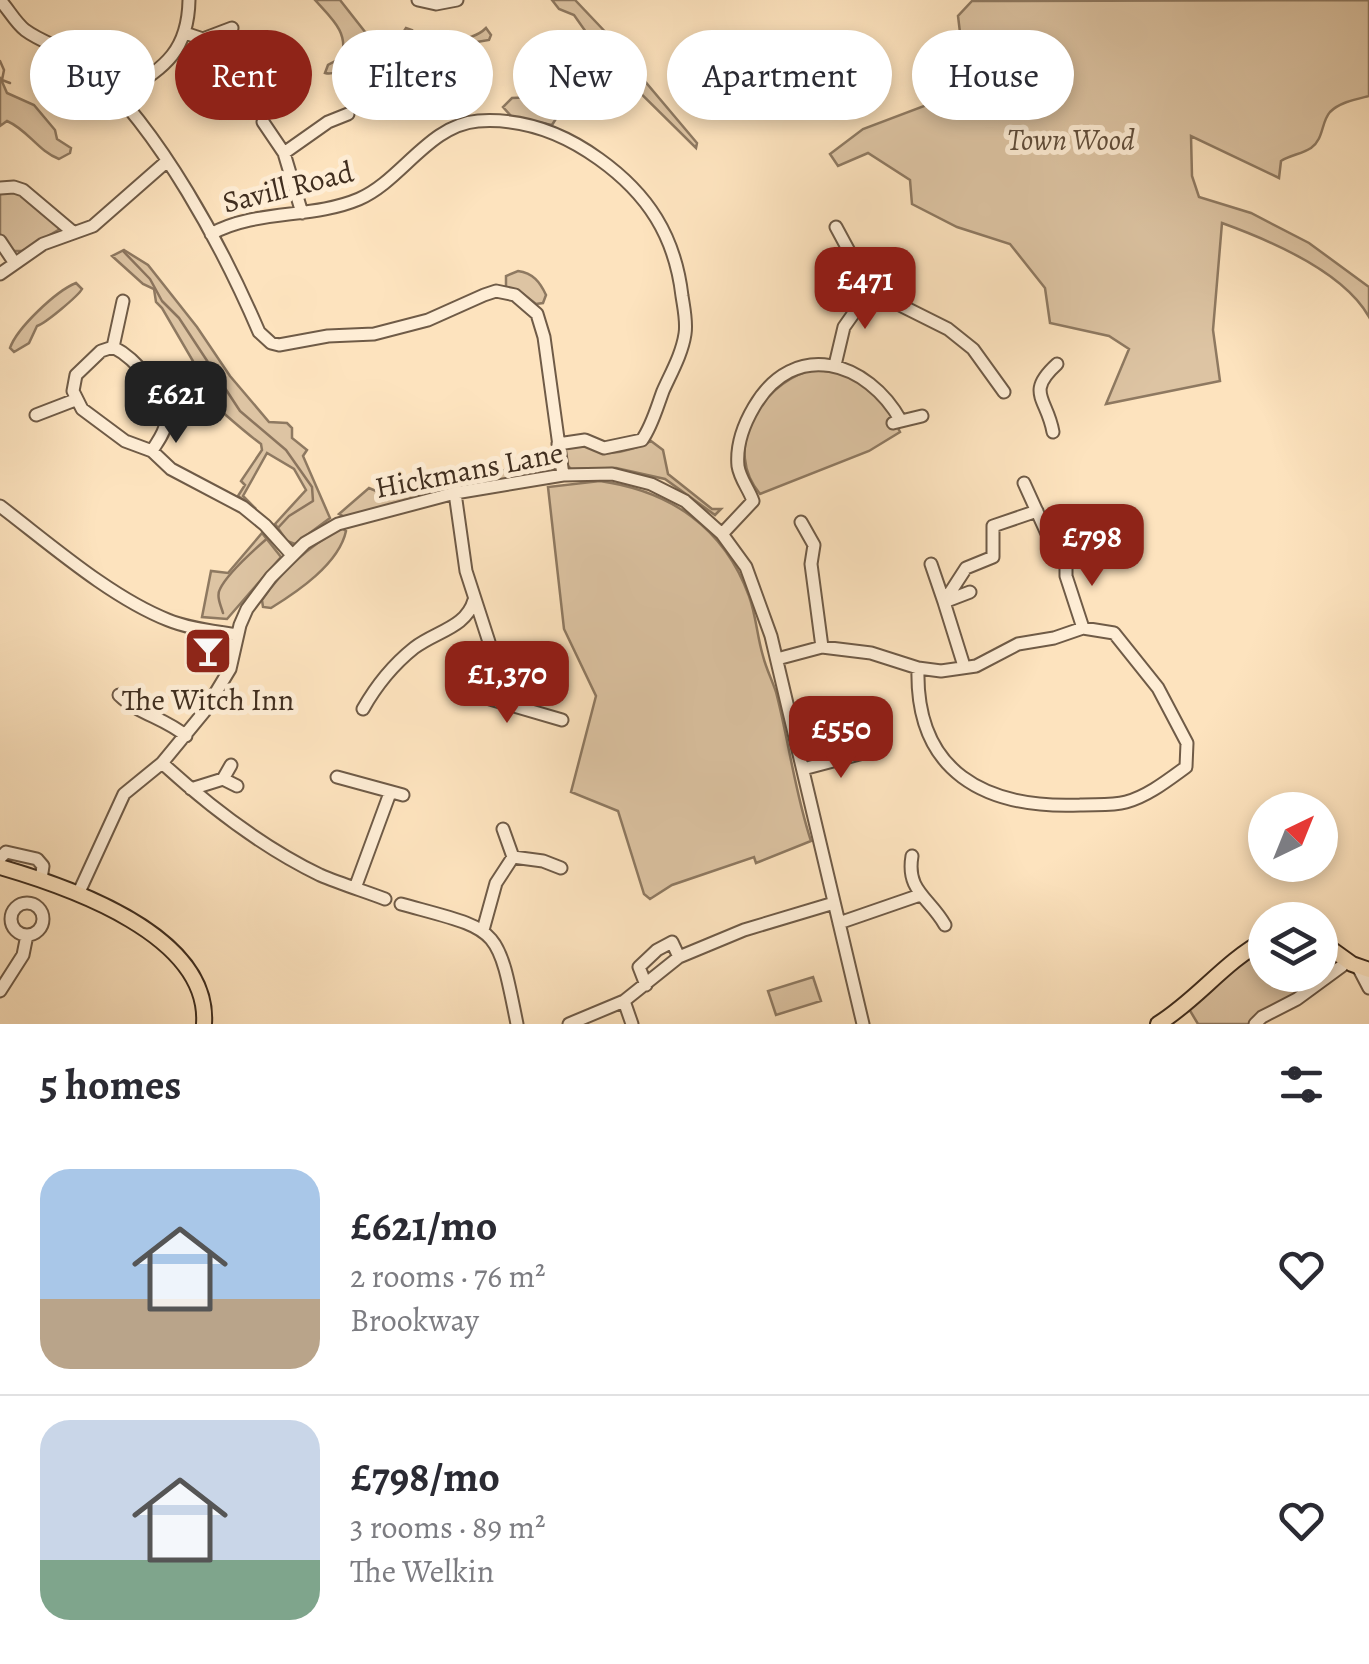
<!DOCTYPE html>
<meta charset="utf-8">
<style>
:root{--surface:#fff;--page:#f2f2f3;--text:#2b2b33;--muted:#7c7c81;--line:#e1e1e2;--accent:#8f2418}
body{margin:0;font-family:Alegreya,serif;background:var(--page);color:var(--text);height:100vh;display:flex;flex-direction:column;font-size:38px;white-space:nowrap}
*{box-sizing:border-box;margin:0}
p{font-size:32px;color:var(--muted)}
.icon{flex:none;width:55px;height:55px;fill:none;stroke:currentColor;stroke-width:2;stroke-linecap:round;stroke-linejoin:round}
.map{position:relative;height:1024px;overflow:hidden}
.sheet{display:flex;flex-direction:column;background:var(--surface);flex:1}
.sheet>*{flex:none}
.guide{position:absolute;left:30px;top:30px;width:1310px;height:90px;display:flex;gap:20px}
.needle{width:65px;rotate:43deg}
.tools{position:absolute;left:1248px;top:792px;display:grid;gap:20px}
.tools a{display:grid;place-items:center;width:90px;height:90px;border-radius:50%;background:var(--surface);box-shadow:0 5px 15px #0003;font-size:50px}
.price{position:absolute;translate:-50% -85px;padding:0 22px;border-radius:20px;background:var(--accent);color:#fff;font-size:32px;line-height:65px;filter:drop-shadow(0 2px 5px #0008)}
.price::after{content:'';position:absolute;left:50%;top:60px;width:30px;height:22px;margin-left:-15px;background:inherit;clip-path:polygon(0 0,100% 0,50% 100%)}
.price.current{background:#222;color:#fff}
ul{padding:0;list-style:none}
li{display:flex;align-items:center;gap:30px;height:250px;padding:0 40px}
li+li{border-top:2px solid var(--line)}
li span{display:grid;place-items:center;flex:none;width:280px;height:200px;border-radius:30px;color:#555}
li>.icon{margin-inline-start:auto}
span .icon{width:120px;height:120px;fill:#fffc;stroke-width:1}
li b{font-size:42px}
h2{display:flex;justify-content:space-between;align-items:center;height:120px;padding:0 40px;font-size:42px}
.tag{padding:0 35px;border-radius:45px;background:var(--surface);box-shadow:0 5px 15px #0003;font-size:35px;line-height:90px}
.tag.current{background:var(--accent);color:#fff}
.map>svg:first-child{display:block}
.green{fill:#ddc4a3;stroke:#8e7961;stroke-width:2.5}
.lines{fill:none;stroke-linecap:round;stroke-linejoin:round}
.stream{stroke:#8b755e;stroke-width:2.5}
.minor-casing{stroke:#6f5b47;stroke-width:15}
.major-casing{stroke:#402e1f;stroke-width:18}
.minor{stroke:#feedd5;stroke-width:11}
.major{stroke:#fde3be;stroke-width:14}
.labels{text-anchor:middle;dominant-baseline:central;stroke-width:10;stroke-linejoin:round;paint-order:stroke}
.park-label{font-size:30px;font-style:italic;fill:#5f4c39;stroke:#feedd5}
.street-label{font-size:30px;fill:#402e1f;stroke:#feedd5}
.poi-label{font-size:30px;fill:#402e1f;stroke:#feedd5}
</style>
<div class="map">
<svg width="1369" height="1024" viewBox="0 0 1369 1024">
<rect width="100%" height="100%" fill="#fde3be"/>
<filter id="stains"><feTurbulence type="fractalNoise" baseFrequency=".002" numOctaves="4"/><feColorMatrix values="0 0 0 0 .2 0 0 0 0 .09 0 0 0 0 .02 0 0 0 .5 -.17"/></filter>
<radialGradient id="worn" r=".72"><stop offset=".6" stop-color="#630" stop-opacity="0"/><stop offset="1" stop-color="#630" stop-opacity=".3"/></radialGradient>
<path class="green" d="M315,0H340L373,42L399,57L402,50L395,45L406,28L412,30L411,36L428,41L431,46C450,37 471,43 486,28L491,35L489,40L477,42L468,50H439L424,61L396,91L363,56C347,56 341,77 325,73L328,65L341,58C350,33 331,18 315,0Z
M552,0H575L613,40L625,43L638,73L697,143L696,148L623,76L613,65L612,52L604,45L593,42L574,15L559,9Z
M1369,0V96C1357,99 1340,102 1330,112C1321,122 1324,139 1311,148C1302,154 1290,155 1281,161L1279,178L1191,136L1192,176L1199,197L1251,213L1309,243L1369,287V317C1344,272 1269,240 1222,223L1213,330L1220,381L1106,404L1129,349L1109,336L1050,323L1045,288L1010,244L957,227L912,204L910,180L868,153L838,166L830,154L863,129L956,94L966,82L958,16L972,1Z
M0,77L7,93L34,105L55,130L57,139L71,148L70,153L59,159C38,151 28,130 7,121L0,126Z
M535,97C547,102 553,105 557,117L552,125L512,117L503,107L512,98Z
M5,191L19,194L60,226V229L22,251H11L0,236V194Z
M124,250L148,265L197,327L230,376L269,422L287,423L292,428V438L307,450L303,456L330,518L295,544L287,541L275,524L306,490L294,469L267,453L243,496L256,509L238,496L245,485L241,481L262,450L261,444C239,428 221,410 200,393L184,407L172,410L171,405L204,380L162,308L156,302L154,289L143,284L112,256Z
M518,271C533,273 540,282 546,295L543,303L536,304L522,293L506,287V276Z
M76,283L82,289C78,296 46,323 37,326L29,343L14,352L10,348C17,328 56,291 76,283Z
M808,371C853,367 881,392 900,432L869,451L760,494C723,450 758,387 808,371Z
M651,441L663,450L668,474L712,509H721L715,515L665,479L616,468L571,469L565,463L563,451C585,435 590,454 610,453C626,452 638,447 651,441Z
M547,450L555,456L556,466L551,472L435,493L345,517L339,514L369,488L383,494L520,467L532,453Z
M600,481C670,491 724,527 749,596C756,615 757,636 763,656C766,668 772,680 776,692C789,742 795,793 811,841L756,863L754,857L672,885L650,899L644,894L618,811L571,792L596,696L564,629L548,487Z
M342,528L346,531C339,564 297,592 271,608L263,607L262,600C283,569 309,546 342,528Z
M262,533L281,557L227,619L202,617L211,571L228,573Z
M1265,950V975H1289L1299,994L1250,1024H1198L1189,1009L1243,961Z
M813,977L821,1001L776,1015L768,991Z"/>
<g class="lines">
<path class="stream" d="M0,61L4,70L2,80L10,83
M123,251L150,279L162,301L179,318L240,411L286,450L312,487L313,501L289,516L276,530
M223,613C221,606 216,596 220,589C228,572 256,548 270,536"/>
<g class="minor-casing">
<path id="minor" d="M0,0C9,10 15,22 25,30C45,45 71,49 91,68C161,132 222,246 259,332L271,343L279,345L328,336L374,334L428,320L484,295L496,291L515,295L537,314L544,337L563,475
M418,0L436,4L457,0
M185,33L203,39L232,28
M118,97C160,69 188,56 189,0
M263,122L284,153L302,213
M284,153L328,122L348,114
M0,188L14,187L23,190L74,233
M836,227L870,290L948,329L973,349L1004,392
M211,234C256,209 312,219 359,199C401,181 429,125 478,121C522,118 563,133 599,159C648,194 675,236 682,296C684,309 687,322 685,334C682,354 671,373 663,391C657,407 652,426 642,440L604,448L585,440L558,444
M0,241L14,262
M0,274L43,244L93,226L166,162
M113,347L101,351L76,375L73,391L82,409L125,441L152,451L171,469L243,507L265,525L292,555
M113,347C135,358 169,396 166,422C165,433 157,442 152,451
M113,347L123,301
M835,365L844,327L870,290
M36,415L75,400
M893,423L922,416
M1053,432C1047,398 1025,393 1057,364
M1024,483L1049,538
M455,493L466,571L489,642L482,690L490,699L562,720
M0,506C50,544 110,597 168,620C190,629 214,631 237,635
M801,522L814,545L811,564L822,647
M722,534L753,501C749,489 740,479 738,466C736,445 744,424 754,407C794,338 868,361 901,421
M1066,555V576L1083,628
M931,564L944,602L970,592
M777,659L822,647L871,653L918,668L941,671L976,666L1018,644L1054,638L1083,628L1114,633L1158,688L1187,743L1186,767C1168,780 1148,796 1126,802C1112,806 1094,804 1080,805C985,809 915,772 918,668
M964,666L944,602L966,568L993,557V526L1037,511
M119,695C138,714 165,718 186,736
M363,709C376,686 394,664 414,648C436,631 466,628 474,600
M162,763C209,806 262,847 320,875C341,884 364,891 385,899
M803,769L867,752
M337,777L403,795
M223,779L231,765
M191,789L223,779L237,786
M503,829L513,857
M912,856C906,891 929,897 945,925
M0,858L6,852L37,859L43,866L41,879
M355,888L390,793
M79,892L124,794L162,763L204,712L230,669L240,625L247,609L271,577L305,543L338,524L455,493L563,475L612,474L651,484L685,501L722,534L746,567L771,636L863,1024
M11 919a16 16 0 1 1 32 0a16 16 0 1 1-32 0Z
M401,904C499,931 497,923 517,1024
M839,923L920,895
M483,930L496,883L513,857L543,861L561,868
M1358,967L1369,988
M646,985L639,967L657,950L672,942L679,957
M0,991L23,955L27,935
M624,1001L632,1024
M569,1024L624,1001L679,957L744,930L834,903
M1255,1024L1262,1017L1297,999L1342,966L1345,959"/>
</g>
<g class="major-casing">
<path id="major" d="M0,867C69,887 210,935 204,1024
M1320,941L1352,964L1369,970
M1158,1024C1197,1000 1224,962 1265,940"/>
</g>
<use href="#minor" class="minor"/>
<use href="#major" class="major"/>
</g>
<defs>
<g id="bar-square" transform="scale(2.5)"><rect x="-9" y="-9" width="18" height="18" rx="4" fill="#8f2418" stroke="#feedd5"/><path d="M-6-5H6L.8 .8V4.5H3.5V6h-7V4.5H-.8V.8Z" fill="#fff"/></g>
</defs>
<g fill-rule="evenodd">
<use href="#bar-square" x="208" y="651"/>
</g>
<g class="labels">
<g class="park-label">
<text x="1071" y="140">Town Wood</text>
</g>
<g class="street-label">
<text transform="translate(288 187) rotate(-14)">Savill Road</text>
<text transform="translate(469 470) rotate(-11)">Hickmans Lane</text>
</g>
<g class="poi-label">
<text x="208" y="700">The Witch Inn</text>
</g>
</g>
<rect width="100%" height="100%" filter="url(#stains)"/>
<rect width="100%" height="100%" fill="url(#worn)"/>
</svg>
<div class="tools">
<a><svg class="needle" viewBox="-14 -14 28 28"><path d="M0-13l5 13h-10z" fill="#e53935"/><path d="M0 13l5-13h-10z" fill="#7c7c81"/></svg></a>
<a><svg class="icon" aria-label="layers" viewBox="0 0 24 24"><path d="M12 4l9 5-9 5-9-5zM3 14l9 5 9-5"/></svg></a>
</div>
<b class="price" style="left:865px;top:332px">£471</b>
<b class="price current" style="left:176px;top:446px">£621</b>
<b class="price" style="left:1092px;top:589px">£798</b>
<b class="price" style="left:507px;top:726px">£1,370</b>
<b class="price" style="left:841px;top:781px">£550</b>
<div class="guide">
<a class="tag">Buy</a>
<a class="tag current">Rent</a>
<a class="tag">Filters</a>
<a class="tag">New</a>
<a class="tag">Apartment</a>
<a class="tag">House</a>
</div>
</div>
<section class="sheet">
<h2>5 homes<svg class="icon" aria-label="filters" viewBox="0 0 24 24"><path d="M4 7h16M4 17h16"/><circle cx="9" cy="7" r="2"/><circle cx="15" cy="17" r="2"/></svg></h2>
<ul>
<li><span style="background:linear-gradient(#a9c7e8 65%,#b9a48a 0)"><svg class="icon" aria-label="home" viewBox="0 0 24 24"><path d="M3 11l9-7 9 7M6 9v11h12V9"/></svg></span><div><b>£621/mo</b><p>2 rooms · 76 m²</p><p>Brookway</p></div><svg class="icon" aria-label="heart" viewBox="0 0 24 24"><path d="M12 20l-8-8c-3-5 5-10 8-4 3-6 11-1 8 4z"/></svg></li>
<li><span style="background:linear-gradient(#c9d6e8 70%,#7fa58c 0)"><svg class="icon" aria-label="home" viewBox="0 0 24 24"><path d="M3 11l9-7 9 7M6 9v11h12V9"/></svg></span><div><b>£798/mo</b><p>3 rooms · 89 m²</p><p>The Welkin</p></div><svg class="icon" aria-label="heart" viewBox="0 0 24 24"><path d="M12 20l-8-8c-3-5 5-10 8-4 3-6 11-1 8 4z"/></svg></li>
</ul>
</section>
